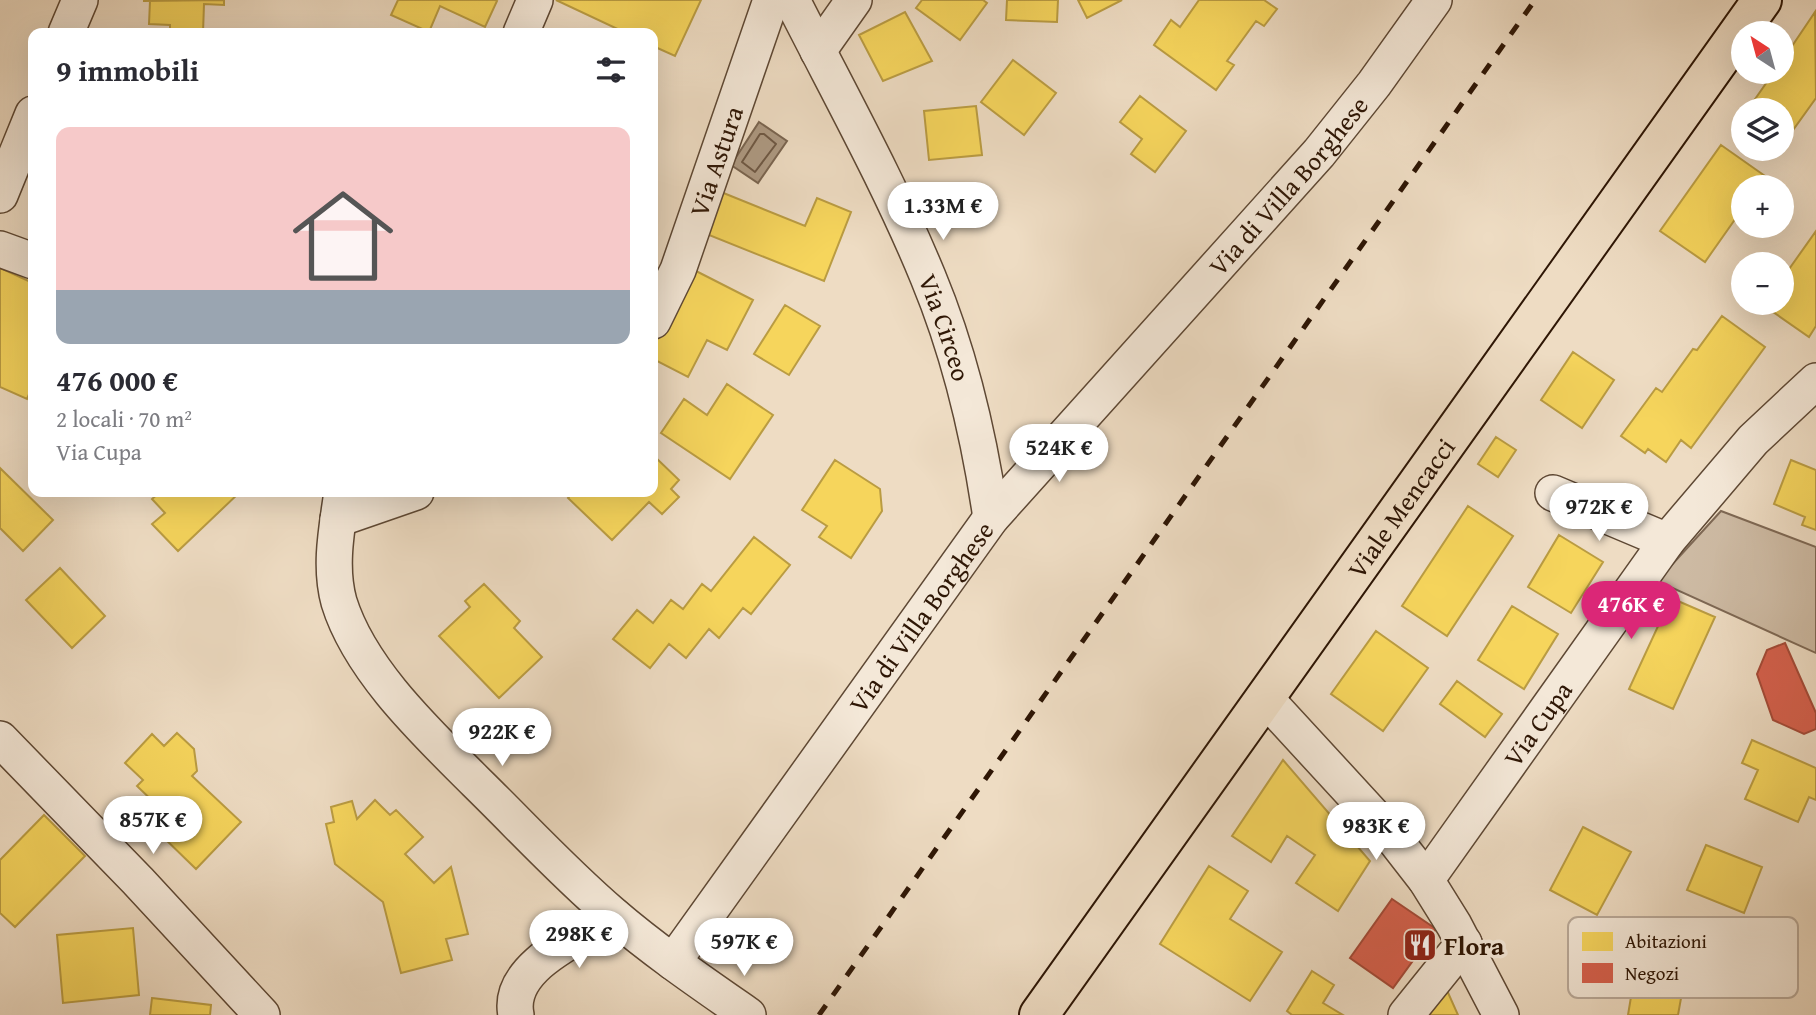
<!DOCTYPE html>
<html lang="it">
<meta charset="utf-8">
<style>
:root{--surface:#fff;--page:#f7f7f7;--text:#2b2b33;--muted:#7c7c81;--accent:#db2777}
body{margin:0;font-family:"Gentium Book Plus",serif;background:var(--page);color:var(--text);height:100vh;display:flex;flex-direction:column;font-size:26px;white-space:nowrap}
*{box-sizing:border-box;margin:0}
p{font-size:23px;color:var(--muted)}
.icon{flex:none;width:38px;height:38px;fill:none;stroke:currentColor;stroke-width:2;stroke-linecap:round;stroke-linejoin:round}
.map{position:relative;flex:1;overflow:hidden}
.panel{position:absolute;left:28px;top:28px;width:630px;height:469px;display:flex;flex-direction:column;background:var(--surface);border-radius:14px;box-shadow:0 7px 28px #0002}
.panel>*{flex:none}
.needle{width:46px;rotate:324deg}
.buttons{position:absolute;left:1731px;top:21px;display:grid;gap:14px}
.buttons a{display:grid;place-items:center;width:63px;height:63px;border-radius:50%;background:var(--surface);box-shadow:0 7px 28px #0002;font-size:35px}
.price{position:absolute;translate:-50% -60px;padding:0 16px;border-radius:24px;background:#fff;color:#222;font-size:23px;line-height:46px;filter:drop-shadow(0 2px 4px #0008)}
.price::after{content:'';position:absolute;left:50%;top:42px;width:21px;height:16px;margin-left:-10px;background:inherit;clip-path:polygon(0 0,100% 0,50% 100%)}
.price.active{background:var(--accent);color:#fff}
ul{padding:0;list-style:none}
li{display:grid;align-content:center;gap:14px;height:371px;padding:0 28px}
li span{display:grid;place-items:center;height:217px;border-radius:14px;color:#555}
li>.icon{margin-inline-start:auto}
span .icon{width:126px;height:126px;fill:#fffc;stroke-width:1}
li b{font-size:30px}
h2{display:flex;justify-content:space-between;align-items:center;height:84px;padding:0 28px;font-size:30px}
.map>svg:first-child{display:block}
.green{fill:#cdbaa3;stroke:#7e6854;stroke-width:2}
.water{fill:#ad9982;stroke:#7a6550;stroke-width:2}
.homes{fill:#f6d55c;stroke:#ba9c42;stroke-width:2}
.shops{fill:#d6604d;stroke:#a44a37;stroke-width:2}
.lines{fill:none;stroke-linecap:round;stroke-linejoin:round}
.shore{stroke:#6e5844;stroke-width:2}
.minor-casing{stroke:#5e4834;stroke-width:38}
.primary-casing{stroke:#2e1605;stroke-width:42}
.minor{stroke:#f4e8d8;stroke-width:35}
.primary{stroke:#eedcc3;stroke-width:38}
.rail{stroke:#2e1605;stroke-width:5;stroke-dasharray:12 12;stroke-linecap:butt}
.labels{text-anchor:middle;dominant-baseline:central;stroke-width:7;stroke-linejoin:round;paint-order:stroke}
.street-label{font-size:26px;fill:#2e1605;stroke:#f4e8d8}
.poi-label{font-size:26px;font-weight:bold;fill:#2e1605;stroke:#f4e8d8;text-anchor:start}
.key{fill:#f4e8d8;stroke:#b9a999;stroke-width:2}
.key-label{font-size:19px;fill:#2e1605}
</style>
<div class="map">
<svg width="1816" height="1015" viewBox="0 0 1816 1015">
<rect width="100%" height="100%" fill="#eedcc3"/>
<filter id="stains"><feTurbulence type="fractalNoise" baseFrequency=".00286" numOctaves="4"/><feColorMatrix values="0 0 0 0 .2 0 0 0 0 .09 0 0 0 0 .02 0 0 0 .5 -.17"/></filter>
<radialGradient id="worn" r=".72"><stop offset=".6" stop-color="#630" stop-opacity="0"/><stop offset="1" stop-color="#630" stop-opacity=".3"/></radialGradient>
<path class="green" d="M1721,511L1816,547V653L1657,581Z"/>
<path class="water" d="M759,122L787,141L758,183L731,165Z"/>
<path class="homes" d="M224,0V5L204,4L203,33H170V25L149,24L150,1H143Z
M398,0H495L497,1L485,27L440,6L429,32L391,15Z
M556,0H701L675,56L653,46V33H626Z
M922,0H983L987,3L960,40L916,8Z
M1007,0H1058L1057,22L1006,20Z
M1078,0H1122L1087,18Z
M1199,0H1264L1277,9L1264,26L1256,21L1227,61L1234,65L1216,90L1154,45L1171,20L1180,27Z
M905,12L932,61L883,81L859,35Z
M1815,12L1816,98L1793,130L1782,122V110H1765L1753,102L1774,72H1782V61Z
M1013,60L1056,93L1024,135L981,102Z
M1140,96L1186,131L1155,172L1131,154L1142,139L1120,122Z
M976,106L982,155L929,160L924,111Z
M1721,145L1765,176L1758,187H1743V208L1705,262L1660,231Z
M721,192L805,226L817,198L851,212L824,281L704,233Z
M1816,231V326L1809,337L1763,305L1765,303H1782V279Z
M0,268L33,283V384L27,399L0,387Z
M696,271L753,300L727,350L707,340L688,377L653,359V342L672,306Z
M785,305L820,326L789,375L754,354Z
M1722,316L1765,347L1691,448L1681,440L1666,462L1648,449L1645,453L1621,436L1656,388L1662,392L1693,349L1697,350Z
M1573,352L1614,380L1582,428L1541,400Z
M727,384L773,415L730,479L661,433L684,399L707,415Z
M1496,437L1516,450L1498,477L1478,464Z
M653,455L679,480L671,489L679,497L662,514L649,502L612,540L568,498L573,492H653Z
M835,460L880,489L882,511L851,558L819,537L827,526L802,510Z
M1791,460L1816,470V530L1802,525L1805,517L1774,504Z
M0,468L53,520L23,551L0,528Z
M160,492H240L178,551L152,524L165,513L152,499Z
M1468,506L1513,536L1447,636L1402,606Z
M1559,535L1603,562L1571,613L1528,587Z
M754,537L790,565L751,614L743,608L719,638L709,629L686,658L669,644L650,668L613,639L637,610L653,623L671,600L683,609L702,584L711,591Z
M60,568L105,616L72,648L26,600Z
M484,584L520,621L514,628L542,657L499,698L439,636L470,607L465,601Z
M1671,598L1715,617L1673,709L1629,689Z
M1512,606L1558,634L1524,689L1478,660Z
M1376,631L1428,668L1383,731L1331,694Z
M1457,681L1502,714L1485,737L1440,704Z
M177,733L194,749L197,771L192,776L241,822L196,869L160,834L168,826L158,816L163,811L137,786L143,780L125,763L152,734L164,746Z
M1752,740L1816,768V800L1809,797L1798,822L1745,799L1758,770L1742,763Z
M1283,760L1370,861L1338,911L1296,883L1315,855L1287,836L1271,862L1232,836Z
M375,800L390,815L396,810L423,837L405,854L434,883L451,867L468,934L446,939L452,960L401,973L383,902L335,864L326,824L334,822L331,807L352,801L357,819Z
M44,815L85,856L15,927L0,913V860Z
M1583,827L1631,852L1597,915L1550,890Z
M1706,845L1762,867L1744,913L1687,890Z
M1209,866L1248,891L1230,919L1282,952L1250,1001L1160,944Z
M133,928L139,995L63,1003L57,935Z
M1636,967L1685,976L1678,1015H1628Z
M1312,971L1334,985L1323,1003L1343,1015H1292L1287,1011Z
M1441,977L1458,1015H1421Z
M152,998L211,1005L210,1015H150Z"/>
<path class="shops" d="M1785,643L1816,713V729L1804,734L1773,720L1757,674L1767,650Z
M1392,899L1436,929L1393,988L1350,958Z"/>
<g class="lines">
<path class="shore" d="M760,134H764L776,144L755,172L742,162Z"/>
<g class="minor-casing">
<g id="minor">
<path id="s1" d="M792,0C838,91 889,182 928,277C960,354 979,435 991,518"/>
<path d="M66,33L80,0"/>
<path d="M521,33L535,0"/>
<path d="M818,51L854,0"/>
<path d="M0,195L33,114"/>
<path d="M0,249L33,261"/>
<path id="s2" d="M653,321L678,270L771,0"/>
<path d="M342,492C337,528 329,566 339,602C360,670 426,732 476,782C521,826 564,873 612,914C655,951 702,983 748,1015"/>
<path d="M1553,493L1667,541"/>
<path d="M338,519L416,492"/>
<path d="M1265,698L1391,835L1426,880L1454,925L1501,1015"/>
<path d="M0,739L138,881L262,1015"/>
<path id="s3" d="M1426,880L1667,541L1753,440L1816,381"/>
<path id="s4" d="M673,962L991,518L1319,153L1374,84L1434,0"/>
<path d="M516,1015C506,967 579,937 614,916"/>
<path d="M1406,1015L1464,943"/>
</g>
</g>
<g class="primary-casing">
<g id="primary">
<path id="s5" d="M1039,1015L1762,0"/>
</g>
</g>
<use href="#minor" class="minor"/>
<use href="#primary" class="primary"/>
<path class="rail" d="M819,1015L1535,0"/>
</g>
<defs>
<g id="restaurant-square" transform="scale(1.75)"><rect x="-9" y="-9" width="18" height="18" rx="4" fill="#8f2418" stroke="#f4e8d8"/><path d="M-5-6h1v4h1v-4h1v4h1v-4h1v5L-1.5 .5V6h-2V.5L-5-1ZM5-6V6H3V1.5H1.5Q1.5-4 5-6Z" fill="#fff"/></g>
</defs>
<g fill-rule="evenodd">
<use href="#restaurant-square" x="1420" y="945"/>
</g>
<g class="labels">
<g class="street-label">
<text stroke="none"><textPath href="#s2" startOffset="172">Via Astura</textPath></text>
<text stroke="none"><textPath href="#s4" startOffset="992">Via di Villa Borghese</textPath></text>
<text stroke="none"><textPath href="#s1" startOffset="362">Via Circeo</textPath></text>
<text stroke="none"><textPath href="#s5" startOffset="623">Viale Mencacci</textPath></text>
<text stroke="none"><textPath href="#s4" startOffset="425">Via di Villa Borghese</textPath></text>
<text stroke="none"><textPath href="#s3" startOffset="192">Via Cupa</textPath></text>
</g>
<g class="poi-label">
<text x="1444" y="945">Flora</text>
</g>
</g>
<rect x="1568" y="917" width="230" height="81" rx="10" class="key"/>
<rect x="1582" y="932" width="31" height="19" fill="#f6d55c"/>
<rect x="1582" y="963" width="31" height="20" fill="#d6604d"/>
<g class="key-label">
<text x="1625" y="948">Abitazioni</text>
<text x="1625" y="980">Negozi</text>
</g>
<rect width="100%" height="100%" filter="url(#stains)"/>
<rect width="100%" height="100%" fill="url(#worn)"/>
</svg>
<div class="buttons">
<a><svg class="needle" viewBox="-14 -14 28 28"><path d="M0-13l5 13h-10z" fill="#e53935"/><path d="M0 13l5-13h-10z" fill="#7c7c81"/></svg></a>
<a><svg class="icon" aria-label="layers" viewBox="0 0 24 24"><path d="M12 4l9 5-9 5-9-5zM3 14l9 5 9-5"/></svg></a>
<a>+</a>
<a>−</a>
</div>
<b class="price" style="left:943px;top:242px">1.33M €</b>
<b class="price" style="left:1059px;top:484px">524K €</b>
<b class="price" style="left:1599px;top:543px">972K €</b>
<b class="price active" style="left:1631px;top:641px">476K €</b>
<b class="price" style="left:502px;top:768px">922K €</b>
<b class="price" style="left:153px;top:856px">857K €</b>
<b class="price" style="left:1376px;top:862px">983K €</b>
<b class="price" style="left:579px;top:970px">298K €</b>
<b class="price" style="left:744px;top:978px">597K €</b>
<section class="panel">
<h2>9 immobili<svg class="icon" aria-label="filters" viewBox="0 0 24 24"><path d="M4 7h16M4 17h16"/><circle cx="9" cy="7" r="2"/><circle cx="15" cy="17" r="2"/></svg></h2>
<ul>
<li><span style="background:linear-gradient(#f6c9c9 75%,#9aa5b1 0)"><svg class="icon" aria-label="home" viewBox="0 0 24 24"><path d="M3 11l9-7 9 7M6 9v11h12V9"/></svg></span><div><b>476 000 €</b><p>2 locali · 70 m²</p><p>Via Cupa</p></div></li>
</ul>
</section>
</div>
